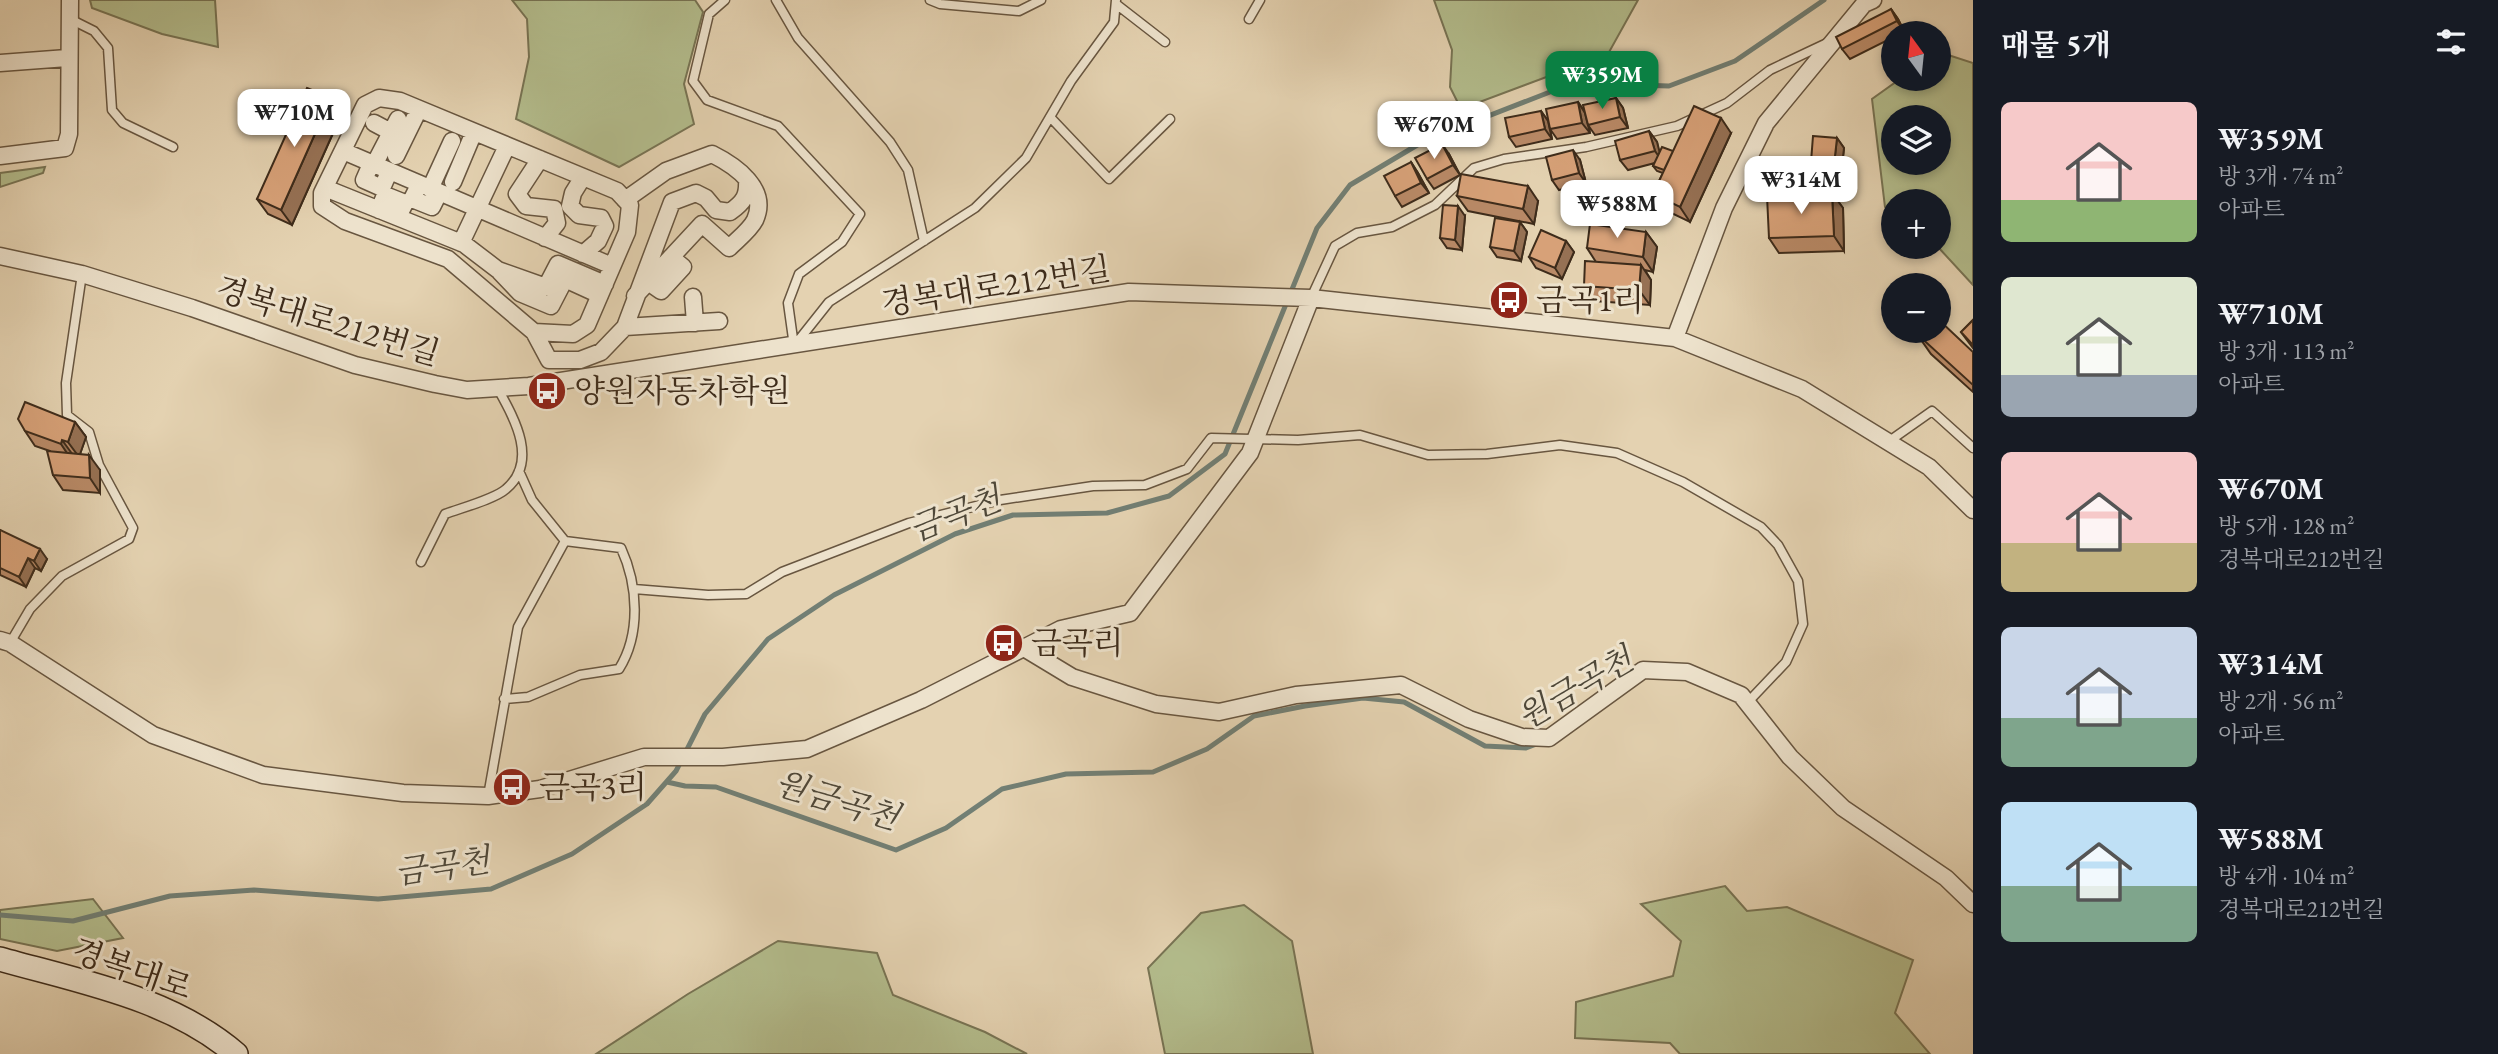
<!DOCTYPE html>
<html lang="ko">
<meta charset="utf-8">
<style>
:root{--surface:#171b24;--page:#20242c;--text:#f1f3f6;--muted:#9ea1a6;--accent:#0b8043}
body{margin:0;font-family:"EB Garamond","Noto Serif KR",serif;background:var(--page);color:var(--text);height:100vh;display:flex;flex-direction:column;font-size:26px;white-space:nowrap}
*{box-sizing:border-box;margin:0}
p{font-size:23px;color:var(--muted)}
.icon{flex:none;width:38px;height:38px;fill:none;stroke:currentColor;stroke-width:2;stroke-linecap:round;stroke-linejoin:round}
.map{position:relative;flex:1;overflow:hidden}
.details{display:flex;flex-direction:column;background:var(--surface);width:525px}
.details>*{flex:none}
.needle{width:46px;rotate:345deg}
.buttons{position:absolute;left:1881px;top:21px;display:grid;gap:14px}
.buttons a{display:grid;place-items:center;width:70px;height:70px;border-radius:50%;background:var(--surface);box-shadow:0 4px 10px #0003;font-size:35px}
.price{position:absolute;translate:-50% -60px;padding:0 16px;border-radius:14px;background:#fff;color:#222;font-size:23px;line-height:46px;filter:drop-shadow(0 2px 4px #0008)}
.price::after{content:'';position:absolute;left:50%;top:42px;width:21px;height:16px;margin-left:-10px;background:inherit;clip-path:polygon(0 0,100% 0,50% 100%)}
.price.active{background:var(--accent);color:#fff}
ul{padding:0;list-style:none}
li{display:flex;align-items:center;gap:21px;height:175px;padding:0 28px}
li span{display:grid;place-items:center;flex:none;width:196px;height:140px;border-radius:10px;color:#555}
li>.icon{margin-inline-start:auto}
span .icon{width:84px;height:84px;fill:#fffc;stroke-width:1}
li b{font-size:30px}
h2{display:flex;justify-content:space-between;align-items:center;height:84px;padding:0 28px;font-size:30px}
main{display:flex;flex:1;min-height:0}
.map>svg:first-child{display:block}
.green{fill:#b3bc8c;stroke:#787454;stroke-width:2;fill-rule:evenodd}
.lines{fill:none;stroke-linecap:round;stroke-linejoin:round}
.stream{stroke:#727f74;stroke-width:5}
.lane-casing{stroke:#685640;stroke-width:11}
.street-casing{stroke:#685640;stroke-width:19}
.secondary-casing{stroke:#3e2c1b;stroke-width:26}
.lane{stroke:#ede2cc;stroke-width:8}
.street{stroke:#ede2cc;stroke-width:16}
.secondary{stroke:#ede2cc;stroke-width:23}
.wall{fill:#b98a67;stroke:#3e2c1b;stroke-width:2}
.shaded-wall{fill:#967154;stroke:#3e2c1b;stroke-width:2}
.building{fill:#d7a178;stroke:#3e2c1b;stroke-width:2}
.labels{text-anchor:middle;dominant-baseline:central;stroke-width:6;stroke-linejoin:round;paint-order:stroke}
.street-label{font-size:32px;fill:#3e2c1b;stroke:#ede2cc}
.poi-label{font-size:32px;fill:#3e2c1b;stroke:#ede2cc;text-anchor:start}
.water-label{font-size:33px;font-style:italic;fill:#4f4839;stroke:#ede2cc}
</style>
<main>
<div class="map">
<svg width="1973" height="1054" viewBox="0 0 1973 1054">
<rect width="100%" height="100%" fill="#e4d2b1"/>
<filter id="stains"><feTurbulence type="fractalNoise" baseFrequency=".00286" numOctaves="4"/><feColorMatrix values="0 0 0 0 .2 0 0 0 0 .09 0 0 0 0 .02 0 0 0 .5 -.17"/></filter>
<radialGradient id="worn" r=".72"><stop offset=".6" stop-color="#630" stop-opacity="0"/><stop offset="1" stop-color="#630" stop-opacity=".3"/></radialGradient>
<path class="green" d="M90,0H215L218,47L162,34L92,8Z
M512,0H695L703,12L684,84L694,124L619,167L516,119L529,57L527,19Z
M1434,0H1638L1608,54L1461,109L1450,87L1452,50Z
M1939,52L1973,63V285L1938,247L1939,201H1894L1893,213L1885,207L1872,99L1900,79H1939ZM1894,117H1939V163H1894Z
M45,167L43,173L0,187V173Z
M1725,886L1747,911L1787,907L1913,960L1895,1013L1930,1054H1680L1670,1043L1575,1038L1576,1002L1673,976L1681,941L1641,904Z
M93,899L123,938L57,951L0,939V910Z
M1244,905L1292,941L1313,1054H1165L1148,968L1201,913Z
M778,941L877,953L893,995L985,1032L1027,1054H596L688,994Z"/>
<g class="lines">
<path class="stream" d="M667,782L685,786L716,787L896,850L946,828L1002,789L1066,774L1153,772L1207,749L1254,716L1305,706L1363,698L1404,702L1485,746L1526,748L1539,743
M0,915L73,921L170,896L254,890L378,899L491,889L572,854L647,804L676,771L705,714L768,639L834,595L955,534L1013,515L1107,513L1169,496L1225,454L1317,228L1350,185L1424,141L1573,83L1669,86L1735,61L1824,0"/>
<g class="lane-casing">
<path id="lane" d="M725,0L709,14L693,81L707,100L778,126L860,214L842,242L799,274L788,303L794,346
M776,0L798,38L890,142L908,170L924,241
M930,0L940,4L1019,11L1041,0
M1116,4L1165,42
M1249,19L1260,0
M72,20L94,31L108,48L112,110L123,123L173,147
M1050,117L1109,179L1170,119
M1311,298L1335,246L1357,233L1392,227L1435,205L1474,168L1504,159L1586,147L1677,126L1727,103L1770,70L1827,43
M798,341L829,302L975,208L1026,158L1071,81L1114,22L1116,0
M1888,442L1932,411L1973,448
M421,562L445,514C461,508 495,499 506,489C539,461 514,418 498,389
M634,589L708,595L746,594L782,572L909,523L1000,500L1093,486L1145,485L1187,469L1211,438L1298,440L1360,435L1428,455L1487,454L1560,445L1617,453L1683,482L1761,527L1778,545L1798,581L1803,624L1786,662L1748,702
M10,643L30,609L62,576L129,539L133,528L99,465L89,432L67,415L66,383L82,274
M504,699L528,697L580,675L619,669C641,634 638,585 621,548L565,541
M488,796L518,627L565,541L532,500L519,471"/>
</g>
<g class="street-casing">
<path id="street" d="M0,63L67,58
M379,98L400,101L617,191L630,205L627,232L587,325L573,334L534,332L448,259L345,221L322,206V193L365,105Z
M374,123L391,132
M343,151L612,266
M0,156L65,148L69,134L70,0
M396,156L419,109
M540,159L517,194L526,206L554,209L557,223L545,238
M371,164L364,180L382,188L389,172
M374,165L398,119
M583,177L573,193L570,206L579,215L601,218L605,226L598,241L583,254
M453,182L474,132
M419,185L412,199L432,207L439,193
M325,188L464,244L498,270L546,287L558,264L605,284
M430,189L452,141
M625,200L666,171L712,154C736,166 769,189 755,220C750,230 737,240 729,248L702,224L635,296
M379,210L385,195L405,203L398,217
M461,243L507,146
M0,256L82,274L192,308L355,365L435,384L467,390L529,386L1129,292L1311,298L1675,338L1802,389L1929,467L1973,510
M500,272L520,293L551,306L565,279L600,295
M648,282L661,291L683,267L671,257
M693,297L695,323
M625,327L719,321
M534,332L549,360H580L601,352L625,327L672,202L696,193L706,198L716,210L730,212C744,202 748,196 747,179
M1675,338L1724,208L1766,123L1864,4L1873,0
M0,640L10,643L153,735L263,775L403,793L488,796L540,789L644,757H723L807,749L921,700L1061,629L1130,613L1250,453L1311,298
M1024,648L1072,677L1156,704L1219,712L1296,695L1401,685L1469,719L1522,737L1549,738L1643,670L1687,672L1741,695L1790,757L1843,808L1946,878L1973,904"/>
</g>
<g class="secondary-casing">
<path id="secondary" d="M0,959C81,982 171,998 236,1054"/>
</g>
<use href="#lane" class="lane"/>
<use href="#street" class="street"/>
<use href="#secondary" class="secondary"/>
</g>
<path class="wall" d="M1891,9L1898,19L1904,31L1900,33H1894V37L1850,59L1842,49Z
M331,98L342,113L292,225L268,214L257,199Z
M1616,98L1623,108L1628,128L1595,135L1588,125L1590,133L1557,139L1550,129L1578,102L1585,112Z
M1541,111L1548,121L1552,139L1516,147L1509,137Z
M1649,131L1657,142L1659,153L1673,151L1731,133L1690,222L1663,209L1653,194L1663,173L1657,171L1653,166L1655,163L1628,170L1620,160Z
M1837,138L1844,148L1841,175L1818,173L1811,162Z
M1449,154L1460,175L1434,189L1427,179Z
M1580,160L1586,183L1559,190L1552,180Z
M1411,162L1418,173L1429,193L1402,207L1395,196Z
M1832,193L1843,208L1844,251L1779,253L1769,238Z
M1457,196L1538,201L1534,224L1468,211Z
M1465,216L1462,250L1447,248L1440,238Z
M1520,222L1527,232L1521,261L1497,257L1490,247Z
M1646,232L1657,247L1653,272L1645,270L1651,280L1650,305L1594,301L1584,286L1596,262L1587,248Z
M1566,241L1574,252L1562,279L1536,268L1529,257Z
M1973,320V348L1961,332Z
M1917,334L1973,352V392L1931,354Z
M75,422L86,437L80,454L100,470V493L63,490L53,475L50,451L35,446L25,431Z
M0,530L47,559L41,571L35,568L26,587L0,575Z"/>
<path class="shaded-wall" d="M1891,9L1898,19L1904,31L1897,21Z
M331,98L342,113L292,225L281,210Z
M1616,98L1623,108L1628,128L1620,117Z
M1578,102L1585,113L1590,133L1582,123Z
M1541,111L1548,121L1552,139L1545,129Z
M1721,118L1731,133L1690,222L1680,207Z
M1649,131L1657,142L1662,161L1655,151Z
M1837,138L1844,148L1841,175L1834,165Z
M1442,144L1449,154L1460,175L1453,165Z
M1573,150L1580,160L1586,183L1579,173Z
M1411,162L1418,173L1429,193L1421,183Z
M1528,186L1538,201L1534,224L1523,209Z
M1832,193L1843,208L1844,251L1834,236Z
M1458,206L1465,216L1462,250L1455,240Z
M1520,222L1527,232L1521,261L1514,251Z
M1646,232L1657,247L1653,272L1643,257Z
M1566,241L1574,252L1562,279L1555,268Z
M1641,265L1651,280L1650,305L1639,290Z
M75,422L86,437L79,457L68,442Z
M62,440L73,455L71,459L61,444Z
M89,455L100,470V493L90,478Z
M40,549L47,559L41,571L34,561Z
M28,558L35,568L26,587L19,577Z"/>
<path class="building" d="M1891,9L1897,21L1842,49L1836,37Z
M307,88L331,98L281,210L257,199Z
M1616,98L1620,117L1588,125L1583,105Z
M1578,102L1582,123L1550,129L1546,109Z
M1694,106L1721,118L1680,207L1653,194Z
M1541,111L1545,129L1509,137L1505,118Z
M1649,131L1655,151L1620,160L1615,141Z
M1813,136L1837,138L1834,165L1811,162Z
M1442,144L1453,165L1427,179L1415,158Z
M1662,147L1673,151L1664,170L1653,166Z
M1573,150L1579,173L1552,180L1546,157Z
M1411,162L1421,183L1395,196L1384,176Z
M1461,174L1528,186L1523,209L1457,196Z
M1832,193L1834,236L1769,238L1767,196Z
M1443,205L1458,206L1455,240L1440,238Z
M1495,218L1520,222L1514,251L1490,247Z
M1590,224L1646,232L1643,257L1587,248Z
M1541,230L1566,241L1555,268L1529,257Z
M1585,261L1641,265L1639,290L1584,286Z
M1939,320L1973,352V385L1917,334L1920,331H1939Z
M1973,320V345L1961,332Z
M25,402L75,422L68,442L62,440L61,444L25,431L18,419Z
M47,451L89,455L90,478L53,475Z
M0,530L40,549L34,561L28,558L19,577L0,568Z"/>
<defs>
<g id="bus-disc" transform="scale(2.0125)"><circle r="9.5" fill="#8f2418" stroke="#ede2cc"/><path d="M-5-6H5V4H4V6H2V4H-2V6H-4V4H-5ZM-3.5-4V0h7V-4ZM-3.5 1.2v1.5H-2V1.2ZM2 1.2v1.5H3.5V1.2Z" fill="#fff"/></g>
</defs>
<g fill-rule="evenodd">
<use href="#bus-disc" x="1509" y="300"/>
<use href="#bus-disc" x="547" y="391"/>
<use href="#bus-disc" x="1004" y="643"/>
<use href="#bus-disc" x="512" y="787"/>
</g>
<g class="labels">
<g class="street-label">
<text transform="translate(996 286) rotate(-9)">경복대로212번길</text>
<text transform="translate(328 321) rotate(17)">경복대로212번길</text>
<text transform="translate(132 969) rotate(19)">경복대로</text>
</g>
<g class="poi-label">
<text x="1536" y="300">금곡1리</text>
<text x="574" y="391">양원자동차학원</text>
<text x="1031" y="643">금곡리</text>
<text x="539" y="787">금곡3리</text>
</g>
<g class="water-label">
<text transform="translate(955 514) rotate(-21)">금곡천</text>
<text transform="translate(1575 688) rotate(-30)">원금곡천</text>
<text transform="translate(837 800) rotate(17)">원금곡천</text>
<text transform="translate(442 866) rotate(-8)">금곡천</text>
</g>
</g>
<rect width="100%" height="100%" filter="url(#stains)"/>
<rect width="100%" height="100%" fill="url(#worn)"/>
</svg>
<div class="buttons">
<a><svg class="needle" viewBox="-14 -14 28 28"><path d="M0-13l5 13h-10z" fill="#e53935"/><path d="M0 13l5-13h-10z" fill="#9ea1a6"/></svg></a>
<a><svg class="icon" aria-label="layers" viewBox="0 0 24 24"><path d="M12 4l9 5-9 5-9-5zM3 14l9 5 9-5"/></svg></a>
<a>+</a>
<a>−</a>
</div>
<b class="price active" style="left:1602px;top:111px">₩359M</b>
<b class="price" style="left:294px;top:149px">₩710M</b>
<b class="price" style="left:1434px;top:161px">₩670M</b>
<b class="price" style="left:1801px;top:216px">₩314M</b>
<b class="price" style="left:1617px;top:240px">₩588M</b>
</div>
<section class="details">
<h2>매물 5개<svg class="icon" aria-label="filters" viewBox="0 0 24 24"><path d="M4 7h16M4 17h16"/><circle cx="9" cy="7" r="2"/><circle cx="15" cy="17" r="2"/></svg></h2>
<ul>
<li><span style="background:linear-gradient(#f6c9c9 70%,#8fb573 0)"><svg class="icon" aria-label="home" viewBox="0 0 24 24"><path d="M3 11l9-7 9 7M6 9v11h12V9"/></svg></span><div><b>₩359M</b><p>방 3개 · 74 m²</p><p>아파트</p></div></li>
<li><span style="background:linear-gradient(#dfe7d0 70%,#9aa5b1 0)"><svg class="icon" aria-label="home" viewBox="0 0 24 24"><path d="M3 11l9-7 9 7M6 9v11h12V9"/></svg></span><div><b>₩710M</b><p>방 3개 · 113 m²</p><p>아파트</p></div></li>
<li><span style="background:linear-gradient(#f6c9c9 65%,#c2b280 0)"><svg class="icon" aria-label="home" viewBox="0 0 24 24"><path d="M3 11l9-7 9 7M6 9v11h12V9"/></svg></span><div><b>₩670M</b><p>방 5개 · 128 m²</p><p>경복대로212번길</p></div></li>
<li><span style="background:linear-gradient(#c9d6e8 65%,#7fa58c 0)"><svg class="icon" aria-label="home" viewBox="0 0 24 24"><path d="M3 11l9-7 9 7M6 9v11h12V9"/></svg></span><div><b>₩314M</b><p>방 2개 · 56 m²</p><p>아파트</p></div></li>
<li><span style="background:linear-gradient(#bfe0f5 60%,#7fa58c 0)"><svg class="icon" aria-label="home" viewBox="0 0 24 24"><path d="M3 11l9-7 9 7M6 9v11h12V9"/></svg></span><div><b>₩588M</b><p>방 4개 · 104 m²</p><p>경복대로212번길</p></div></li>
</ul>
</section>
</main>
